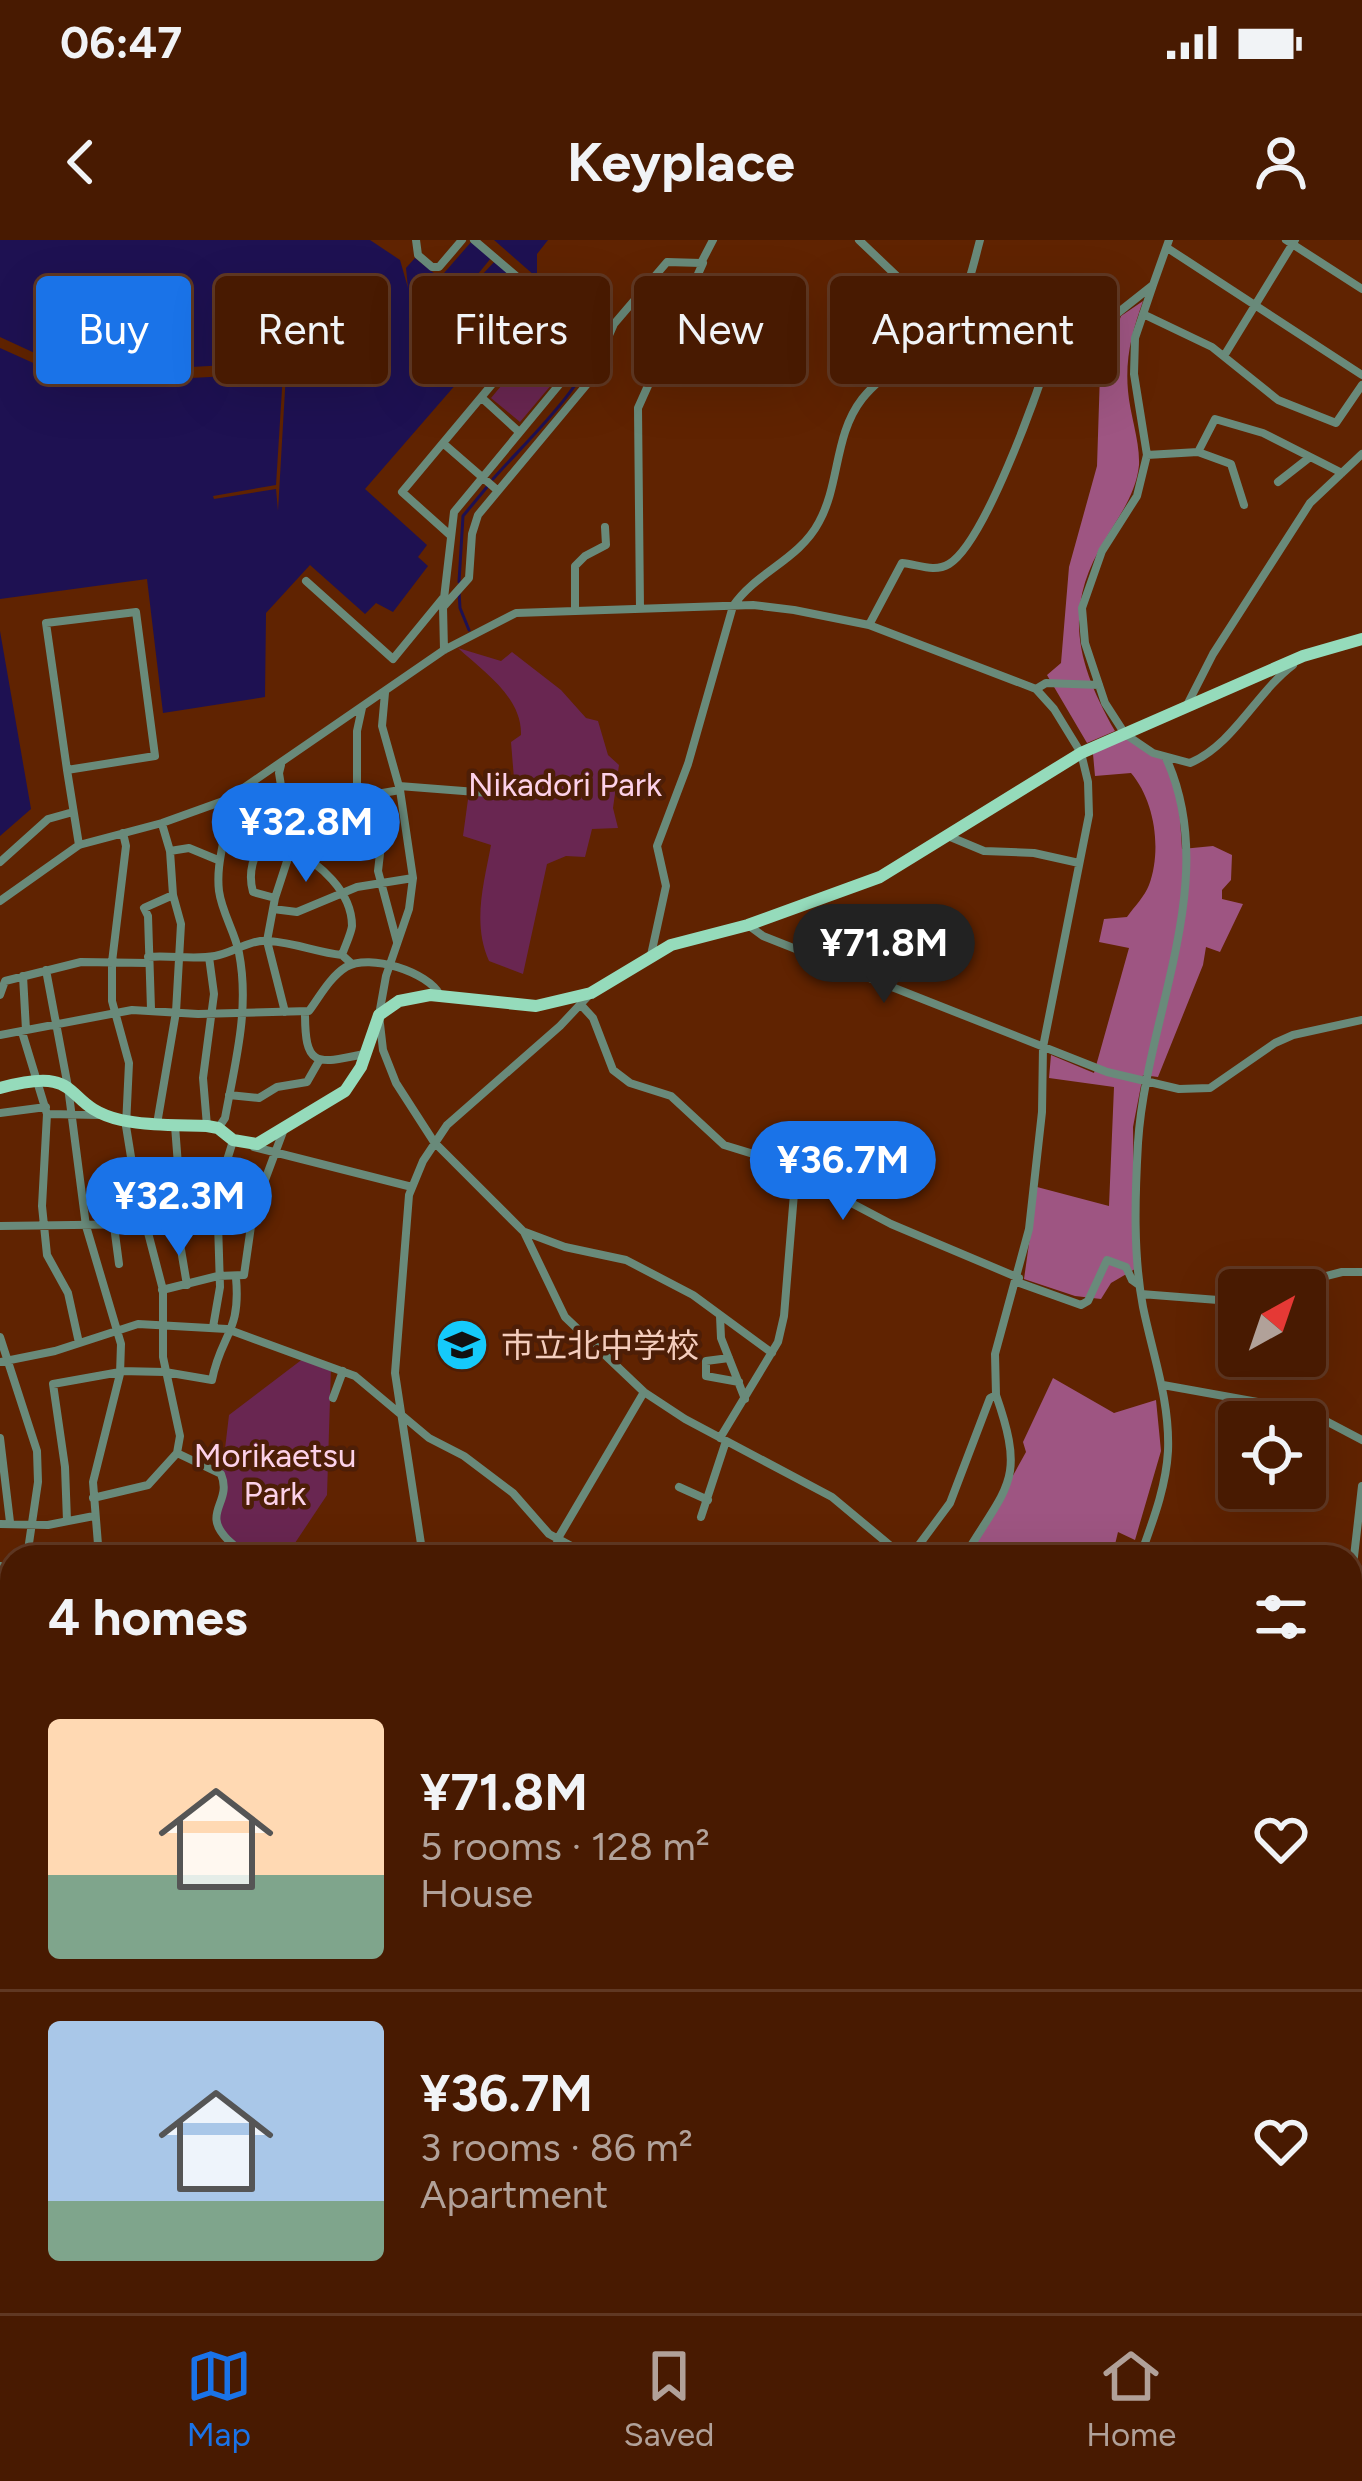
<!DOCTYPE html>
<meta charset="utf-8">
<style>
:root{--surface:#481a01;--page:#4f230b;--text:#f1f3f6;--muted:#b1a199;--line:#603823;--accent:#1a73e8}
body{margin:0;font-family:Figtree,"Noto Sans JP",sans-serif;background:var(--page);color:var(--text);height:100vh;display:flex;flex-direction:column;font-size:45px;white-space:nowrap}
*{box-sizing:border-box;margin:0}
p{font-size:39px;color:var(--muted)}
.icon{flex:none;width:66px;height:66px;fill:none;stroke:currentColor;stroke-width:2;stroke-linecap:round;stroke-linejoin:round}
.map{position:relative;flex:1;overflow:hidden}
.sheet{position:absolute;left:0px;top:1305px;width:1362px;height:768px;display:flex;flex-direction:column;background:var(--surface);border-radius:36px 36px 0 0;box-shadow:0 12px 48px #0002,0 0 0 3px var(--line)}
.sheet>*{flex:none}
.guide{position:absolute;left:36px;top:36px;width:1290px;height:108px;display:flex;gap:24px}
.needle{width:78px;rotate:40deg}
.fabs{position:absolute;left:1218px;top:1029px;display:grid;gap:24px}
.fabs a{display:grid;place-items:center;width:108px;height:108px;border-radius:12px;background:var(--surface);box-shadow:0 12px 48px #0002,0 0 0 3px var(--line);font-size:60px}
.price{position:absolute;translate:-50% -102px;padding:0 27px;border-radius:42px;background:var(--accent);color:#fff;font-size:39px;line-height:78px;filter:drop-shadow(0 3px 6px #0008)}
.price::after{content:'';position:absolute;left:50%;top:72px;width:36px;height:27px;margin-left:-18px;background:inherit;clip-path:polygon(0 0,100% 0,50% 100%)}
.price.active{background:#222;color:#fff}
ul{padding:0;list-style:none}
li{display:flex;align-items:center;gap:36px;height:300px;padding:0 48px}
li+li{border-top:3px solid var(--line)}
li span{display:grid;place-items:center;flex:none;width:336px;height:240px;border-radius:12px;color:#555}
li>.icon{margin-inline-start:auto}
span .icon{width:144px;height:144px;fill:#fffc;stroke-width:1}
li b{font-size:51px}
h2{display:flex;justify-content:space-between;align-items:center;height:144px;padding:0 48px;font-size:51px}
.pill{padding:0 42px;border-radius:12px;background:var(--surface);box-shadow:0 12px 48px #0002,0 0 0 3px var(--line);font-size:42px;line-height:108px}
.pill.active{background:var(--accent);color:#fff}
.status{display:flex;justify-content:space-between;align-items:center;height:84px;padding:0 60px;background:var(--surface);direction:ltr}
.status svg{height:33px;fill:currentColor}
header{display:flex;justify-content:space-between;align-items:center;height:156px;padding:0 48px;background:var(--surface);font-size:54px;font-weight:700}
.tab-bar{display:flex;justify-content:space-around;align-items:center;height:168px;border-top:3px solid var(--line);background:var(--surface);font-size:33px;color:var(--muted)}
.tab-bar a{display:grid;justify-items:center;gap:6px}
.tab-bar .active{color:var(--accent)}
.map>svg:first-child{display:block}
.green{fill:#692651}
.forest{fill:#9e5582}
.water{fill:#1e1152}
.pier{fill:#602301}
.lines{fill:none;stroke-linecap:round;stroke-linejoin:round}
.stream{stroke:#1e1152;stroke-width:3}
.minor{stroke:#698a7a;stroke-width:8}
.major{stroke:#95dbbb;stroke-width:12}
.labels{text-anchor:middle;dominant-baseline:central;stroke-width:9;stroke-linejoin:round;paint-order:stroke}
.park-label{font-size:33px;fill:#fcd1e9;stroke:#4d1e07}
.poi-label{font-size:33px;fill:#f4cdbd;stroke:#4d1e07;text-anchor:start}
</style>
<div class="status"><b>06:47</b><svg viewBox="0 0 49 12"><path d="M0 12V9h3v3zM5 12V6h3v6zM10 12V3h3v9zM15 12V0h3v12zM26 1h20v11H26zM47 4h2v5h-2z"/></svg></div>
<header><svg class="icon" aria-label="back" viewBox="0 0 24 24"><path d="M15 5l-7 7 7 7"/></svg>Keyplace<svg class="icon" aria-label="person" viewBox="0 0 24 24"><circle cx="12" cy="8" r="4"/><path d="M4 21q1-7 8-7t8 7"/></svg></header>
<div class="map">
<svg width="1362" height="2073" viewBox="0 0 1362 2073">
<rect width="100%" height="100%" fill="#602301"/>
<path class="green" d="M557,75L589,100L559,138L527,112Z
M522,121L552,144L520,182L491,158Z
M458,408L501,421L512,412L561,450L586,478L598,481L608,515L619,525L613,568L618,588L592,589L585,617L566,616L547,624L523,734L489,721C472,683 484,643 491,605L463,596L469,552L515,551L511,502L521,495C522,457 484,432 458,408Z
M304,1118L331,1127L327,1255L287,1315L244,1314L216,1285L229,1175Z"/>
<path class="forest" d="M1143,61C1132,92 1125,118 1128,151C1130,175 1140,201 1139,225C1136,254 1119,276 1105,300C1062,369 1077,424 1115,491L1087,503L1047,435L1061,423L1069,327L1097,226L1100,133L1121,76Z
M1126,496L1165,521L1179,564L1182,609L1213,606L1232,615L1231,640L1222,650V659L1243,664L1220,712L1206,707L1203,725L1158,837L1143,835L1133,887L1135,1029L1111,1043L1101,1059L1075,1056L1024,1039L1037,947L1109,966L1114,847L1049,838L1051,815L1094,833L1129,708L1099,702L1104,679L1127,677C1134,667 1145,656 1149,645C1162,610 1155,561 1131,533L1095,536L1093,514Z
M1053,1138L1114,1173L1156,1160L1161,1211L1135,1300L1118,1292L1112,1317H968L1026,1212L1023,1202Z"/>
<path class="water" d="M0,0H548L537,14V51L365,249L427,305L418,317L428,326L393,372L376,363L365,374L310,325L266,373L265,457L163,473L147,339L0,359Z
M0,391L31,569L0,596Z"/>
<path class="pier" d="M370,0H494L543,43L533,55L495,21L481,36L478,34L491,18L472,1L417,64L413,61L435,34L415,18L406,28L408,48L400,20Z
M347,47L354,54L286,133L278,271L276,249L214,259L213,256L276,245L283,133L80,144L0,108V97L78,133L282,122Z"/>
<g class="lines">
<path class="stream" d="M493,239C521,206 598,137 596,93C596,83 588,76 581,69
M459,342L463,276L487,247
M459,352L460,368L469,390"/>
<path class="minor" d="M416,0L418,15L432,27H439L462,0
M859,0L948,85L1051,110L1081,102L1153,45L1169,0
M1286,0L1362,49
M1169,9L1362,135
M1153,45L1135,98L1134,134L1147,215L1137,256L1102,311L1082,368L1085,403L1105,463L1125,494L1153,513L1190,523C1233,505 1256,453 1293,425
M1143,74L1212,107L1278,160L1336,183L1362,145
M518,114L557,146
M1224,116L1295,0
M482,158L518,191
M444,204L497,250
M1198,212L1215,179L1263,193L1342,233
M1147,215L1198,212L1231,224L1244,265
M1278,242L1310,217
M450,295L402,252L555,69
M306,341L393,419L443,358
M444,366L469,338L472,294L478,275L588,143L614,84L667,22L701,23L713,0
M640,369L638,168L703,23
M575,371V326L585,316L606,305L605,287
M136,372L155,516L67,530L46,383Z
M869,385L902,323C917,324 934,333 949,324C985,302 1037,154 1051,110
M444,410L443,367L454,272L577,123L591,100L474,0
M385,453L382,486L400,550L413,638L409,669L386,736L379,775L383,810L396,843L434,902L524,992L565,1077L644,1152L685,1179L832,1257L904,1317
M1186,467L1213,414L1310,263L1362,214
M362,468L357,491V555L382,596L378,631L397,702
M281,525L279,533L291,609L275,658L267,701L285,772
M67,530L79,605
M399,546L502,554
M286,573L340,577L362,566L365,556L400,550
M123,593L126,606L112,722V761L129,823L126,886L142,985
M948,596L984,611L1034,613L1079,623
M222,597L257,609
M291,609C319,623 352,651 352,686C351,694 345,706 342,715
M170,611L189,608L218,620
M0,622L48,579L73,572
M275,658L253,652C244,620 265,597 285,574
M0,661L79,605L162,583L226,560L444,410L516,373L753,365L794,370L869,385L1036,449L1046,443L1099,445
M273,669L297,672L357,647L413,638
M748,685L763,696L1107,832L1179,849L1210,848L1275,803L1293,795L1362,780
M651,715L666,646L657,606L688,524L733,366C756,332 799,320 819,282C840,244 834,195 862,159C883,132 916,118 940,93C965,68 971,33 980,0
M148,717C170,715 194,720 215,716C233,713 250,699 269,701C296,703 316,712 342,715L352,724
M46,730L68,847L86,986L121,1104L120,1134L93,1242L99,1317
M23,736L26,790
M0,755L5,741L81,722L148,723
M582,766L593,778L613,830L630,843L671,856L724,905L796,927L840,957L891,984L1019,1038
M151,769L148,676L144,668L173,655
M305,772C305,826 314,825 364,814
M22,792L47,874L42,966L47,1015L68,1053L79,1103
M0,795L132,770L198,774L309,771C320,756 330,737 346,727C370,713 428,732 440,755
M229,855L259,858L277,847L307,842L319,821
M0,873L46,867
M47,874L100,875
M157,884L176,772L181,684L173,655L170,611L162,584
M175,886L179,938L176,980L187,1045
M207,886L203,838L214,754L209,717
M219,887L225,878C235,823 250,769 239,713C235,692 222,673 219,651C215,616 231,591 226,560
M254,907L412,947
M222,982L223,933L233,901
M0,986L218,983L244,980L253,972
M114,986L119,1024
M525,992L565,1007L626,1020L693,1055L772,1113
M1017,1042L1081,1065L1088,1061L1107,1020L1126,1027L1132,1040L1139,1045
M162,1050L218,1036L244,1035L253,972L284,889
M1270,1050L1342,1032H1362
M1141,1054L1218,1060L1239,1057
M720,1076L721,1098L745,1159
M213,1087L220,1047L218,983
M0,1097L37,1211L38,1242L27,1317
M729,1118L706,1121V1136L739,1142
M0,1122L55,1111L138,1084L227,1089L355,1136L429,1198L464,1216L513,1253L549,1294L592,1317
M120,1131L165,1132L212,1140C221,1094 241,1093 236,1038
M1163,1145L1307,1171L1362,1200
M333,1158L343,1131
M0,1198L10,1282
M720,1198L778,1102L784,1076L796,929
M177,1213L221,1234C233,1263 200,1272 228,1300C237,1308 242,1313 254,1317
M679,1247L708,1260
M93,1258L148,1245L177,1213L180,1196L163,1117V1050L146,985
M701,1277L726,1201
M67,1281L65,1227L53,1144L120,1132
M0,1284L48,1285L94,1276
M557,1300L644,1152
M270,1317H292
M423,1317L395,1133L409,955L423,921L447,885L560,786L590,754
M910,1317L950,1263L990,1158L996,1155L995,1114L1029,989L1042,872L1043,807L1089,575L1088,542L1081,513L1054,469L1036,449
M964,1317C1008,1244 1026,1241 996,1155
M1140,1317C1152,1283 1166,1248 1168,1211C1170,1161 1153,1116 1143,1067C1133,1015 1135,956 1138,903C1146,776 1222,640 1166,518
M0,1326L12,1409
M1350,1352L1362,1246
M1350,1374L1362,1378
M0,1507V1531
M1350,1525L1362,1527
M0,1552L12,1550
M1350,1618L1362,1621
M1350,1680L1362,1682
M0,1691L12,1688
M1350,1759H1360L1362,1753
M0,1910L12,1943
M1350,2017L1362,2000
M1350,2018L1354,2029L1350,2037
M0,2039L12,2037
M247,2061L251,2073
M399,2061L405,2073
M592,2061L602,2073
M933,2061L959,2073
M1125,2061H1169
M1255,2061L1307,2073
M48,2073L49,2061
M831,2073L835,2061
M1021,2073L1028,2061
M1189,2073L1193,2061
M1335,2073L1339,2061"/>
<path class="major" d="M0,848C88,824 59,866 121,880C149,886 179,885 207,886L218,888L233,900L257,904L345,851L361,827L379,775L399,761L430,755L536,766L591,753L671,705L748,685L880,637L1081,513L1303,416L1362,399
M0,1456L12,1462
M312,2061L314,2073"/>
</g>
<defs>
<g id="school-disc" transform="scale(2.7)"><circle r="9.5" fill="#15cafb" stroke="#4d1e07"/><path d="M0-5L7-2L0 1L-7-2ZM-4 1L0 2.5L4 1V4Q0 6-4 4Z" fill="#111"/></g>
</defs>
<g fill-rule="evenodd">
<use href="#school-disc" x="462" y="1105"/>
</g>
<g class="labels">
<g class="park-label">
<text x="565" y="544">Nikadori Park</text>
<text x="275" y="1215">Morikaetsu<tspan x="275" dy="38">Park</tspan></text>
</g>
<g class="poi-label">
<text x="501" y="1105">市立北中学校</text>
</g>
</g>
</svg>
<div class="fabs">
<a><svg class="needle" viewBox="-14 -14 28 28"><path d="M0-13l5 13h-10z" fill="#e53935"/><path d="M0 13l5-13h-10z" fill="#b1a199"/></svg></a>
<a><svg class="icon" aria-label="locate" viewBox="0 0 24 24"><circle cx="12" cy="12" r="6"/><path d="M12 2v4M12 18v4M2 12h4M18 12h4"/></svg></a>
</div>
<b class="price" style="left:306px;top:645px">¥32.8M</b>
<b class="price active" style="left:884px;top:766px">¥71.8M</b>
<b class="price" style="left:843px;top:983px">¥36.7M</b>
<b class="price" style="left:179px;top:1019px">¥32.3M</b>
<div class="guide">
<a class="pill active">Buy</a>
<a class="pill">Rent</a>
<a class="pill">Filters</a>
<a class="pill">New</a>
<a class="pill">Apartment</a>
</div>
<section class="sheet">
<h2>4 homes<svg class="icon" aria-label="filters" viewBox="0 0 24 24"><path d="M4 7h16M4 17h16"/><circle cx="9" cy="7" r="2"/><circle cx="15" cy="17" r="2"/></svg></h2>
<ul>
<li><span style="background:linear-gradient(#ffd9b3 65%,#7fa58c 0)"><svg class="icon" aria-label="home" viewBox="0 0 24 24"><path d="M3 11l9-7 9 7M6 9v11h12V9"/></svg></span><div><b>¥71.8M</b><p>5 rooms · 128 m²</p><p>House</p></div><svg class="icon" aria-label="heart" viewBox="0 0 24 24"><path d="M12 20l-8-8c-3-5 5-10 8-4 3-6 11-1 8 4z"/></svg></li>
<li><span style="background:linear-gradient(#a9c7e8 75%,#7fa58c 0)"><svg class="icon" aria-label="home" viewBox="0 0 24 24"><path d="M3 11l9-7 9 7M6 9v11h12V9"/></svg></span><div><b>¥36.7M</b><p>3 rooms · 86 m²</p><p>Apartment</p></div><svg class="icon" aria-label="heart" viewBox="0 0 24 24"><path d="M12 20l-8-8c-3-5 5-10 8-4 3-6 11-1 8 4z"/></svg></li>
</ul>
</section>
</div>
<nav class="tab-bar">
<a class="active"><svg class="icon" aria-label="map" viewBox="0 0 24 24"><path d="M3 6l6-2 6 2 6-2v14l-6 2-6-2-6 2zM9 4v14M15 6v14"/></svg>Map</a>
<a><svg class="icon" aria-label="saved" viewBox="0 0 24 24"><path d="M7 4h10v16l-5-4-5 4z"/></svg>Saved</a>
<a><svg class="icon" aria-label="home" viewBox="0 0 24 24"><path d="M3 11l9-7 9 7M6 9v11h12V9"/></svg>Home</a>
</nav>
